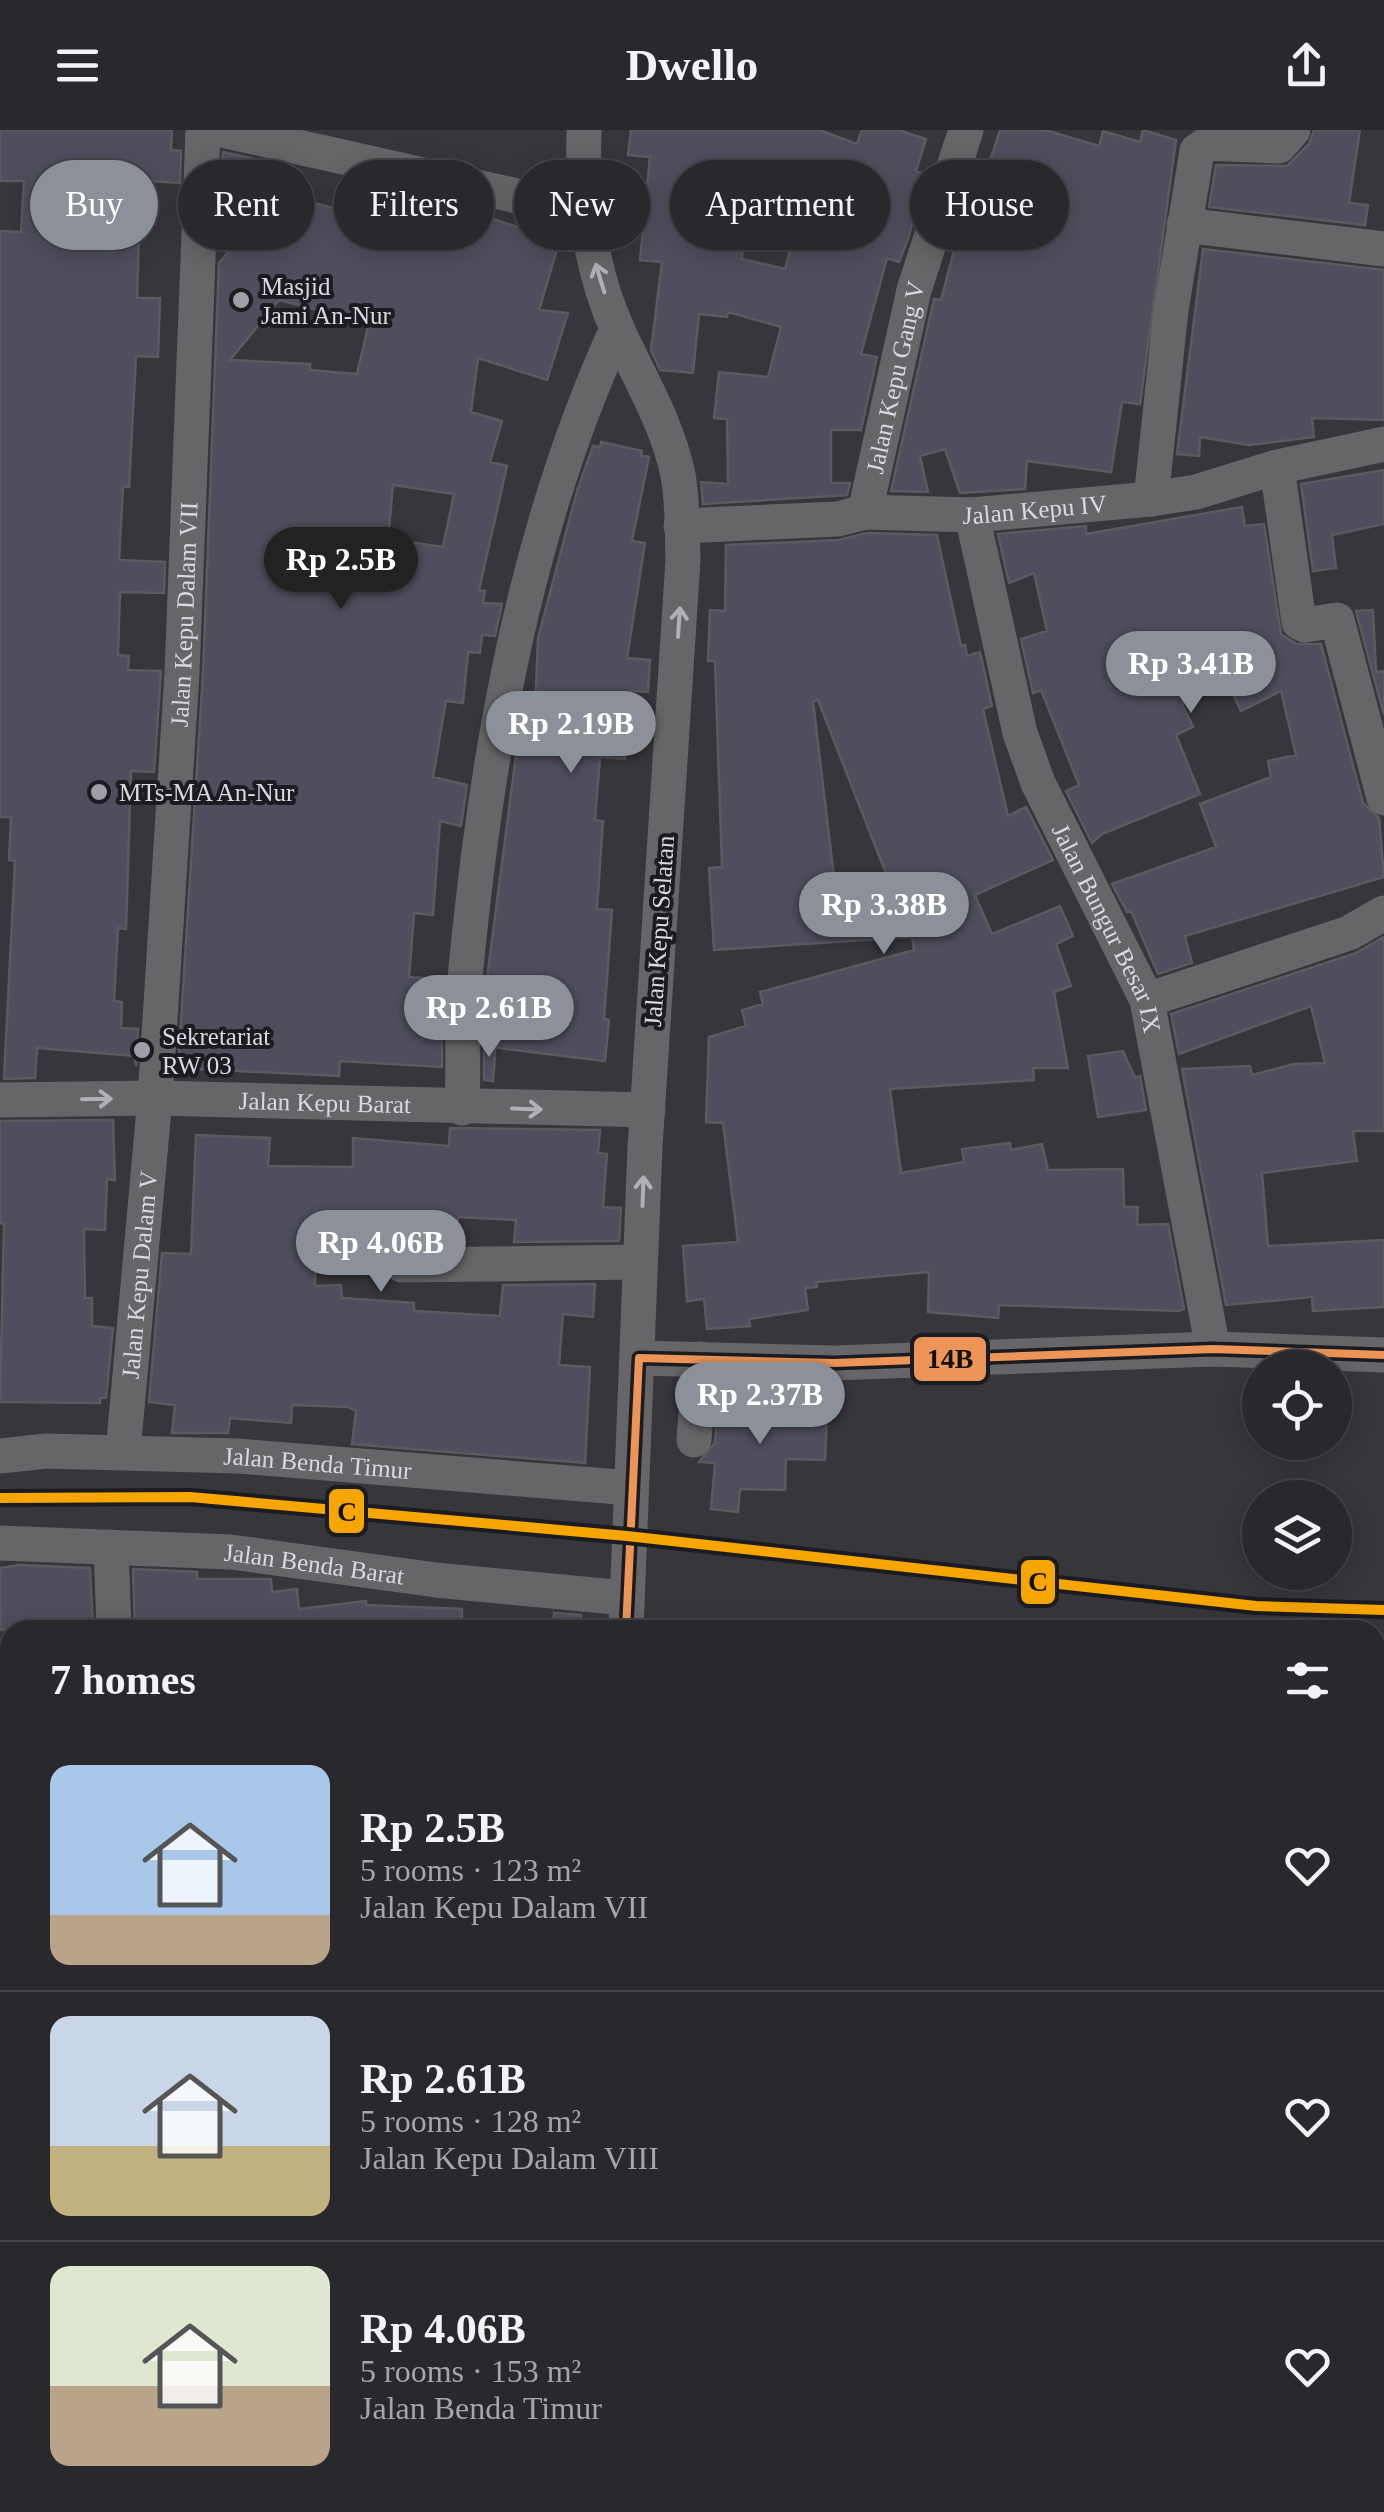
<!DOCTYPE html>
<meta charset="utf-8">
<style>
:root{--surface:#28282d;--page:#343439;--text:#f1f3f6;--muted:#a5a6aa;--line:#444449;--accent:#8c9099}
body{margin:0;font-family:Georgia,serif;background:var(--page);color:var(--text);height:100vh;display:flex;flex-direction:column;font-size:38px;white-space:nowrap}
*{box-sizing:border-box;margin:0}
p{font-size:32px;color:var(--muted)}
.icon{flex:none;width:55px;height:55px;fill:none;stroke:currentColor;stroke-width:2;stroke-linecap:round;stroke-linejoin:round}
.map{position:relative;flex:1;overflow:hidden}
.drawer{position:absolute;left:0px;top:1490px;width:1385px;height:892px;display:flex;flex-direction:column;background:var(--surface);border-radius:30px 30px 0 0;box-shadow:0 5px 25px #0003,0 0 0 2px var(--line)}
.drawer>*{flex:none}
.banner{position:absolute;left:30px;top:30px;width:1325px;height:90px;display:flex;gap:20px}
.controls{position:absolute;left:1242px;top:1220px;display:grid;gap:20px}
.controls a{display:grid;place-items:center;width:110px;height:110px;border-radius:50%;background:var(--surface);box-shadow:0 5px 25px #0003,0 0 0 2px var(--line);font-size:50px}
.price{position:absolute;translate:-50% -85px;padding:0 22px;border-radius:35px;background:var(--accent);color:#fff;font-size:32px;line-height:65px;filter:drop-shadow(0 2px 5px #0008)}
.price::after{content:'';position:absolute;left:50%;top:60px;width:30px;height:22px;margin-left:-15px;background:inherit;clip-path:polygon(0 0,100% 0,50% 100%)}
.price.current{background:#222;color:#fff}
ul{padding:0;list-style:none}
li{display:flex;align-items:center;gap:30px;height:250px;padding:0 50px}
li+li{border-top:2px solid var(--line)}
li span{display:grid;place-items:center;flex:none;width:280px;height:200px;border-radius:20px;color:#555}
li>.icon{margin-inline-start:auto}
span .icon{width:120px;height:120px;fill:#fffc;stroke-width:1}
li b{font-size:42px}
h2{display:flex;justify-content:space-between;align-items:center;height:120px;padding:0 50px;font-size:42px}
.pill{padding:0 35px;border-radius:45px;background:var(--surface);box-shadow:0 5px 25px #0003,0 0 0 2px var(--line);font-size:35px;line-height:90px}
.pill.current{background:var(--accent);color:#fff}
header{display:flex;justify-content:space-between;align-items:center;height:130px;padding:0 50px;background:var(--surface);font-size:45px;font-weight:700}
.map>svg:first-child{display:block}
.built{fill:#393b4c}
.green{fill:#395b3b}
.building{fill:#4f4e5c;stroke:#5a5a5f;stroke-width:2.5;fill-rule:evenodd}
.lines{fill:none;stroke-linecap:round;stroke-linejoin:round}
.minor{stroke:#666668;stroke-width:35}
.major{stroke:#6e6f72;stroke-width:45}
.bus-1-casing{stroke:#1b1c21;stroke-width:15}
.bus-1{stroke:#ed9558;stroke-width:8}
.rail-1-casing{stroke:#1b1c21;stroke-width:18}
.rail-1{stroke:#f7a600;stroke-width:10}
.oneway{stroke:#b0b1b7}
.poi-dot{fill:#9fa0a7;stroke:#1b1c21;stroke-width:4}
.labels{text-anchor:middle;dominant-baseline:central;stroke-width:8;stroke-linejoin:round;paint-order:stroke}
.poi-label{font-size:25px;fill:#d8d9e1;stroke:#1b1c21;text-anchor:start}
.street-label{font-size:25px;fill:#d8d9e1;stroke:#1b1c21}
.line-badge{stroke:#1b1c21;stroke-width:4}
.pale-badge-label{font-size:28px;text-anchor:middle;font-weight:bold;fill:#111}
</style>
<header><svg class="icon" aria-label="menu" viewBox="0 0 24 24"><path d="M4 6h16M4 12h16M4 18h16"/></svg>Dwello<svg class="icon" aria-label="share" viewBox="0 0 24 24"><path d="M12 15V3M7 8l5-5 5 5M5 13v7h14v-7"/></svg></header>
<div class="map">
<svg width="1384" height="2382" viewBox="0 0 1384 2382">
<rect width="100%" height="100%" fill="#36363c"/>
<path class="built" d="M1375,2328H1384V2382H1211V2373L1375,2372Z
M583,2372H778V2373L777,2382H582Z"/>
<path class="green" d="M908,2373L1200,2372V2382H790Z"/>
<path class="building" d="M0,0H172L171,20L181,21L180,53L113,49L110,106L139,107L137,168H160L158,227L136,226L129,357H123L119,430L165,432L164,463L120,462L118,525L129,526L128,540L161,541L154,642L131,641L126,799L118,798L114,871L122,872L121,898L138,899L136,936L135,926L37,918L35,948L4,949L15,731L9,730L11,687H0V101L21,102L24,51H0Z
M631,0H819L857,14L862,0H898L926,9L916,41L925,44L908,109L899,132L887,128L861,224L877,227L861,300H831V353H850L847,365L703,374L701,352L728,354L727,289L714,288L719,242L768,247L781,197L728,182L727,187L699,184L693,243L660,240L651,220L662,132L640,130L650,27L628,25ZM734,52L802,75L785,139L742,129L743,113L729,112Z
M1000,0H1045L1099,16L1103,1L1140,12L1143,0L1176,10L1140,274L1122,272L1111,342L1027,331L1025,359L960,363L945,319L920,326L928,362L891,361L934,169L941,170L978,30L989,34Z
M1314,0H1360L1349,73L1368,75L1365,95L1209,77L1216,35L1287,36L1309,14Z
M223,22L278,34L276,63L444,107L455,76L532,102L534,95L562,103L539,180L568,183L547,250L478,228L471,282L502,291L490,332L507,336L479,460L485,461L483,473L502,474L495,506L482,505L480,523L468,522L463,573L446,571L433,647L467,655L461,696L440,691L433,785L414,783L409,847L436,849L432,905L442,906V937L340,931L339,946L178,938L203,544L219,133L238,110L220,108ZM279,170L369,193L357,244L310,240V234L230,230ZM393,355L454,364L443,417L388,409Z
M1203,119L1384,140V290L1312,288L1314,307L1249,315L1200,307L1199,326L1177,324Z
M601,312L642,321L641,325L649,327L632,411L645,413L627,528L650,530L648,562L631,561L625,629L600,627L595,690L603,691L597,779L612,780L604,889L609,890L605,931L498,918L503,857L486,856L519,602L523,580L535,581L538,508L577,361L593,316L600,317Z
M1384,340V394L1332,405L1336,438L1313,441L1301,354Z
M1242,377L1245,396L1264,394L1281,504L1297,514H1321L1363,673L1379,688L1384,747L1185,806L1192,833L1158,844L1131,781L1127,782L1112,754L1216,717L1200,674L1271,647L1268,631L1296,625L1281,561L1241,581L1227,552L1182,574L1193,597L1176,605L1200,664L1102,704L1092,713L1066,661L1079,655L1041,560L1033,563L1021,509L1047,501L1034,443L1009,453L998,404L1086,396V404Z
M867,403L937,405L961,516L965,515L967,526L980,522L992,576L983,579L1008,686L1026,677L1053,730L975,765L992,804L1060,776L1073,806L1056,814L1071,856L1054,862L1068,938H1033L1034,950L890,959L901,1043L964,1032L962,1019L1010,1013L1011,1020L1042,1014L1048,1040L1123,1039L1124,1077H1138L1137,1095L1168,1094L1184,1179L1179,1181L999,1175L998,1188L928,1182L929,1142L816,1152L817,1157L805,1158L808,1180L749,1189L750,1196L707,1199L704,1169L687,1171L683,1116L738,1112L723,993L706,992L709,907L746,896L742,880L763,874L760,862L914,820L912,807L714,820L709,738L722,737L715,531H708L710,480L725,481L726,415L839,410ZM818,570L896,769L837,773L813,571Z
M1373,480L1376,542L1384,541V585L1356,481Z
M1384,807V1001H1353L1357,1031L1262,1043L1268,1116L1384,1110V1177L1313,1181L1312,1167L1226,1175L1182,939L1250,936L1252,945L1294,934L1325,933L1311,876L1179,924L1171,884L1356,823Z
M484,910L496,911L493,951L484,950Z
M1123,921L1135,948L1140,946L1146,980L1098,987L1088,926Z
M113,990L115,1050L107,1049L105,1100L84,1099L85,1168H92V1196L113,1198L106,1268H100V1273L0,1272L4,1094L0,1093V991Z
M450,998L600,1000L598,1023L607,1024L603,1077L621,1078L619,1111L514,1112L516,1090L458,1087L457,1101L437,1099V1108L317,1102L315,1156L341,1155L342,1168L414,1173V1181L500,1186L503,1155L595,1154L593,1187L563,1184L559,1235L590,1237L585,1333L352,1314L356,1281L348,1277L292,1275L291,1293L230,1288L228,1303H172L175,1275L149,1272L162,1123L191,1124L196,1005L270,1008L268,1036L353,1037V1008L449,1016Z
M718,1270L787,1272V1280L827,1281L825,1330L786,1329L785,1360L740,1359L738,1382L711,1379L715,1333L699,1332L715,1313Z
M19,1435L90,1438L93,1498L0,1500V1438Z
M133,1439L197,1442V1449H271L272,1462L297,1459L299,1479L366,1471V1475L462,1479V1500L135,1497Z
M554,1483L581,1485L580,1500H553Z"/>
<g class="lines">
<g class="minor">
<path d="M222,0L584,81"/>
<path d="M584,0C582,71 589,137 619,203C640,249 668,295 678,345C683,372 682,402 683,430L645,1017L626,1500"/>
<path d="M1184,95L1384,119"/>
<path d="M1277,337L1299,492L1305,495L1337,490L1384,668"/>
<path d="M1151,369L1171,180L1197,21L1208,13L1279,16L1293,0"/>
<path id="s1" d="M865,382L914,160L966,0"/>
<path id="s2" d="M972,385L1020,603L1038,653L1147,870L1213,1219"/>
<path id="s3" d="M681,396L838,389L865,382L972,385L1151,369L1196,362L1277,337L1384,314"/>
<path d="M1147,870L1349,803L1384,783"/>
<path id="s4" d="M0,970L155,968L648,980"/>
<path d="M462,978C464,935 461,891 465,848C486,626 524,402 617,199"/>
<path d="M402,1135L640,1132"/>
<path d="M639,1228L834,1233L1213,1219L1384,1225"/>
<path d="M694,1310L700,1229"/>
<path id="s5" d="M123,1322L155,968L182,543L203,0"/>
<path id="s6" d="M0,1326L46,1321L238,1326L631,1358"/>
<path id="s7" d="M0,1413L231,1422L436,1450L625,1468"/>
<path d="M111,1417L114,1500"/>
<path d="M1375,1807L1384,1847"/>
<path d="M1375,2181H1384"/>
<path d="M168,2382L169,2372"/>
<path d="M364,2382V2372"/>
</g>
<path class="major" d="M1375,1608H1384
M1375,1665H1384
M0,1755L10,1752
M0,1829L10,1826"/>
<g class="bus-1-casing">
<path id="bus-1" d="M626,1500L639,1228L834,1233L1213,1219L1384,1225"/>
</g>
<use href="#bus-1" class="bus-1"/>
<g class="rail-1-casing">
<path id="rail-1" d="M0,1368L190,1367L627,1406L1256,1476L1384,1480"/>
</g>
<use href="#rail-1" class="rail-1"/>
</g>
<defs><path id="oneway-shaft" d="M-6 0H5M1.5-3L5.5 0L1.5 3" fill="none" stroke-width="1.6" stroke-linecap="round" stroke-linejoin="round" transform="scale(2.5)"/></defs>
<g class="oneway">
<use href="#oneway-shaft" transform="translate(600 148) rotate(-107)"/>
<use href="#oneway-shaft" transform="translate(679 492) rotate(-86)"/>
<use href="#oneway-shaft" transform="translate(97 969) rotate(-1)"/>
<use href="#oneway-shaft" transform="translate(527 979) rotate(2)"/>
<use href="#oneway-shaft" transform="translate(643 1061) rotate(-88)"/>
</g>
<g class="poi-dot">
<circle cx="241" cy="170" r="10"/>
<circle cx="99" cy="662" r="10"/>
<circle cx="142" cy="920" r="10"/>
</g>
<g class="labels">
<g class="poi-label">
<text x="261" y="156">Masjid<tspan x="261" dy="29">Jami An-Nur</tspan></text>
<text x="119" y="662">MTs-MA An-Nur</text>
<text x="162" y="906">Sekretariat<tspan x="162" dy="29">RW 03</tspan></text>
</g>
<g class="street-label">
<text stroke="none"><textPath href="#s1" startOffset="138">Jalan Kepu Gang V</textPath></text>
<text stroke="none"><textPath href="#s3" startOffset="355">Jalan Kepu IV</textPath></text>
<text stroke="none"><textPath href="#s5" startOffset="840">Jalan Kepu Dalam VII</textPath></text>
<text stroke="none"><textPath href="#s2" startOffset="438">Jalan Bungur Besar IX</textPath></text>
<text transform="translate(659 801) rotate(-86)">Jalan Kepu Selatan</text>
<text stroke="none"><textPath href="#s4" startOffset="325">Jalan Kepu Barat</textPath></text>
<text stroke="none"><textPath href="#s5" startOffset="178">Jalan Kepu Dalam V</textPath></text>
<text stroke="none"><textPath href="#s6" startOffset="318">Jalan Benda Timur</textPath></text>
<text stroke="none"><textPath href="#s7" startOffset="315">Jalan Benda Barat</textPath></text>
</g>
</g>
<g class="line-badge">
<rect x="912" y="1205" width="76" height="48" rx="10" fill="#ed9558"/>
<rect x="327" y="1357" width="39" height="48" rx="10" fill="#f7a600"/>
<rect x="1019" y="1428" width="38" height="48" rx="10" fill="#f7a600"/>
</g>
<g class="pale-badge-label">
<text x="950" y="1238">14B</text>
<text x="347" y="1391">C</text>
<text x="1038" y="1461">C</text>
</g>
</svg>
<div class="controls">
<a><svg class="icon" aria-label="locate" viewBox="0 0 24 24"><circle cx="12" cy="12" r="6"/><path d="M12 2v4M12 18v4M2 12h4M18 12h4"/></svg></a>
<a><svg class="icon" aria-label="layers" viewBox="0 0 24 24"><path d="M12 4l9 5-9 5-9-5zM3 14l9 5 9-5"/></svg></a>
</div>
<b class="price current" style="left:341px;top:482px">Rp 2.5B</b>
<b class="price" style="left:1191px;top:586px">Rp 3.41B</b>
<b class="price" style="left:571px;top:646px">Rp 2.19B</b>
<b class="price" style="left:884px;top:827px">Rp 3.38B</b>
<b class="price" style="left:489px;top:930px">Rp 2.61B</b>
<b class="price" style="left:381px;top:1165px">Rp 4.06B</b>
<b class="price" style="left:760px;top:1317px">Rp 2.37B</b>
<div class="banner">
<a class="pill current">Buy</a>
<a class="pill">Rent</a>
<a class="pill">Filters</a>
<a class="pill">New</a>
<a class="pill">Apartment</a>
<a class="pill">House</a>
</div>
<section class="drawer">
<h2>7 homes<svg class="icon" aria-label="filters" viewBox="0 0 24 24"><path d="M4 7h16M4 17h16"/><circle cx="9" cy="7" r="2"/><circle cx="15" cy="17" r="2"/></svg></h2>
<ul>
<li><span style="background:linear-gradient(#a9c7e8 75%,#b9a48a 0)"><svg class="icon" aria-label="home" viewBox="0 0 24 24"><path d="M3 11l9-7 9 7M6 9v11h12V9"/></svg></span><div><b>Rp 2.5B</b><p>5 rooms · 123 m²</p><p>Jalan Kepu Dalam VII</p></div><svg class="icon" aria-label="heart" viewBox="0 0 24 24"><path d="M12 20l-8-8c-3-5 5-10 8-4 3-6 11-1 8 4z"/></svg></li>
<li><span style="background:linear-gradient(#c9d6e8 65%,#c2b280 0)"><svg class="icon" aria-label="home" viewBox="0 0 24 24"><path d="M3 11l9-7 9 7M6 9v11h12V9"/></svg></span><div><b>Rp 2.61B</b><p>5 rooms · 128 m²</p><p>Jalan Kepu Dalam VIII</p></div><svg class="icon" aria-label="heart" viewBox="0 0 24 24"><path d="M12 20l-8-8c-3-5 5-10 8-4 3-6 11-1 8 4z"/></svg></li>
<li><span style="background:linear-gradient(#dfe7d0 60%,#b9a48a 0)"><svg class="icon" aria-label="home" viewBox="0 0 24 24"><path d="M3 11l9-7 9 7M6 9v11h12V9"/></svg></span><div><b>Rp 4.06B</b><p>5 rooms · 153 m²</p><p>Jalan Benda Timur</p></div><svg class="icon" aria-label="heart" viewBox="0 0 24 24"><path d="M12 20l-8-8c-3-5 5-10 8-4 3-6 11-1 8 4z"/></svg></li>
</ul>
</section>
</div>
